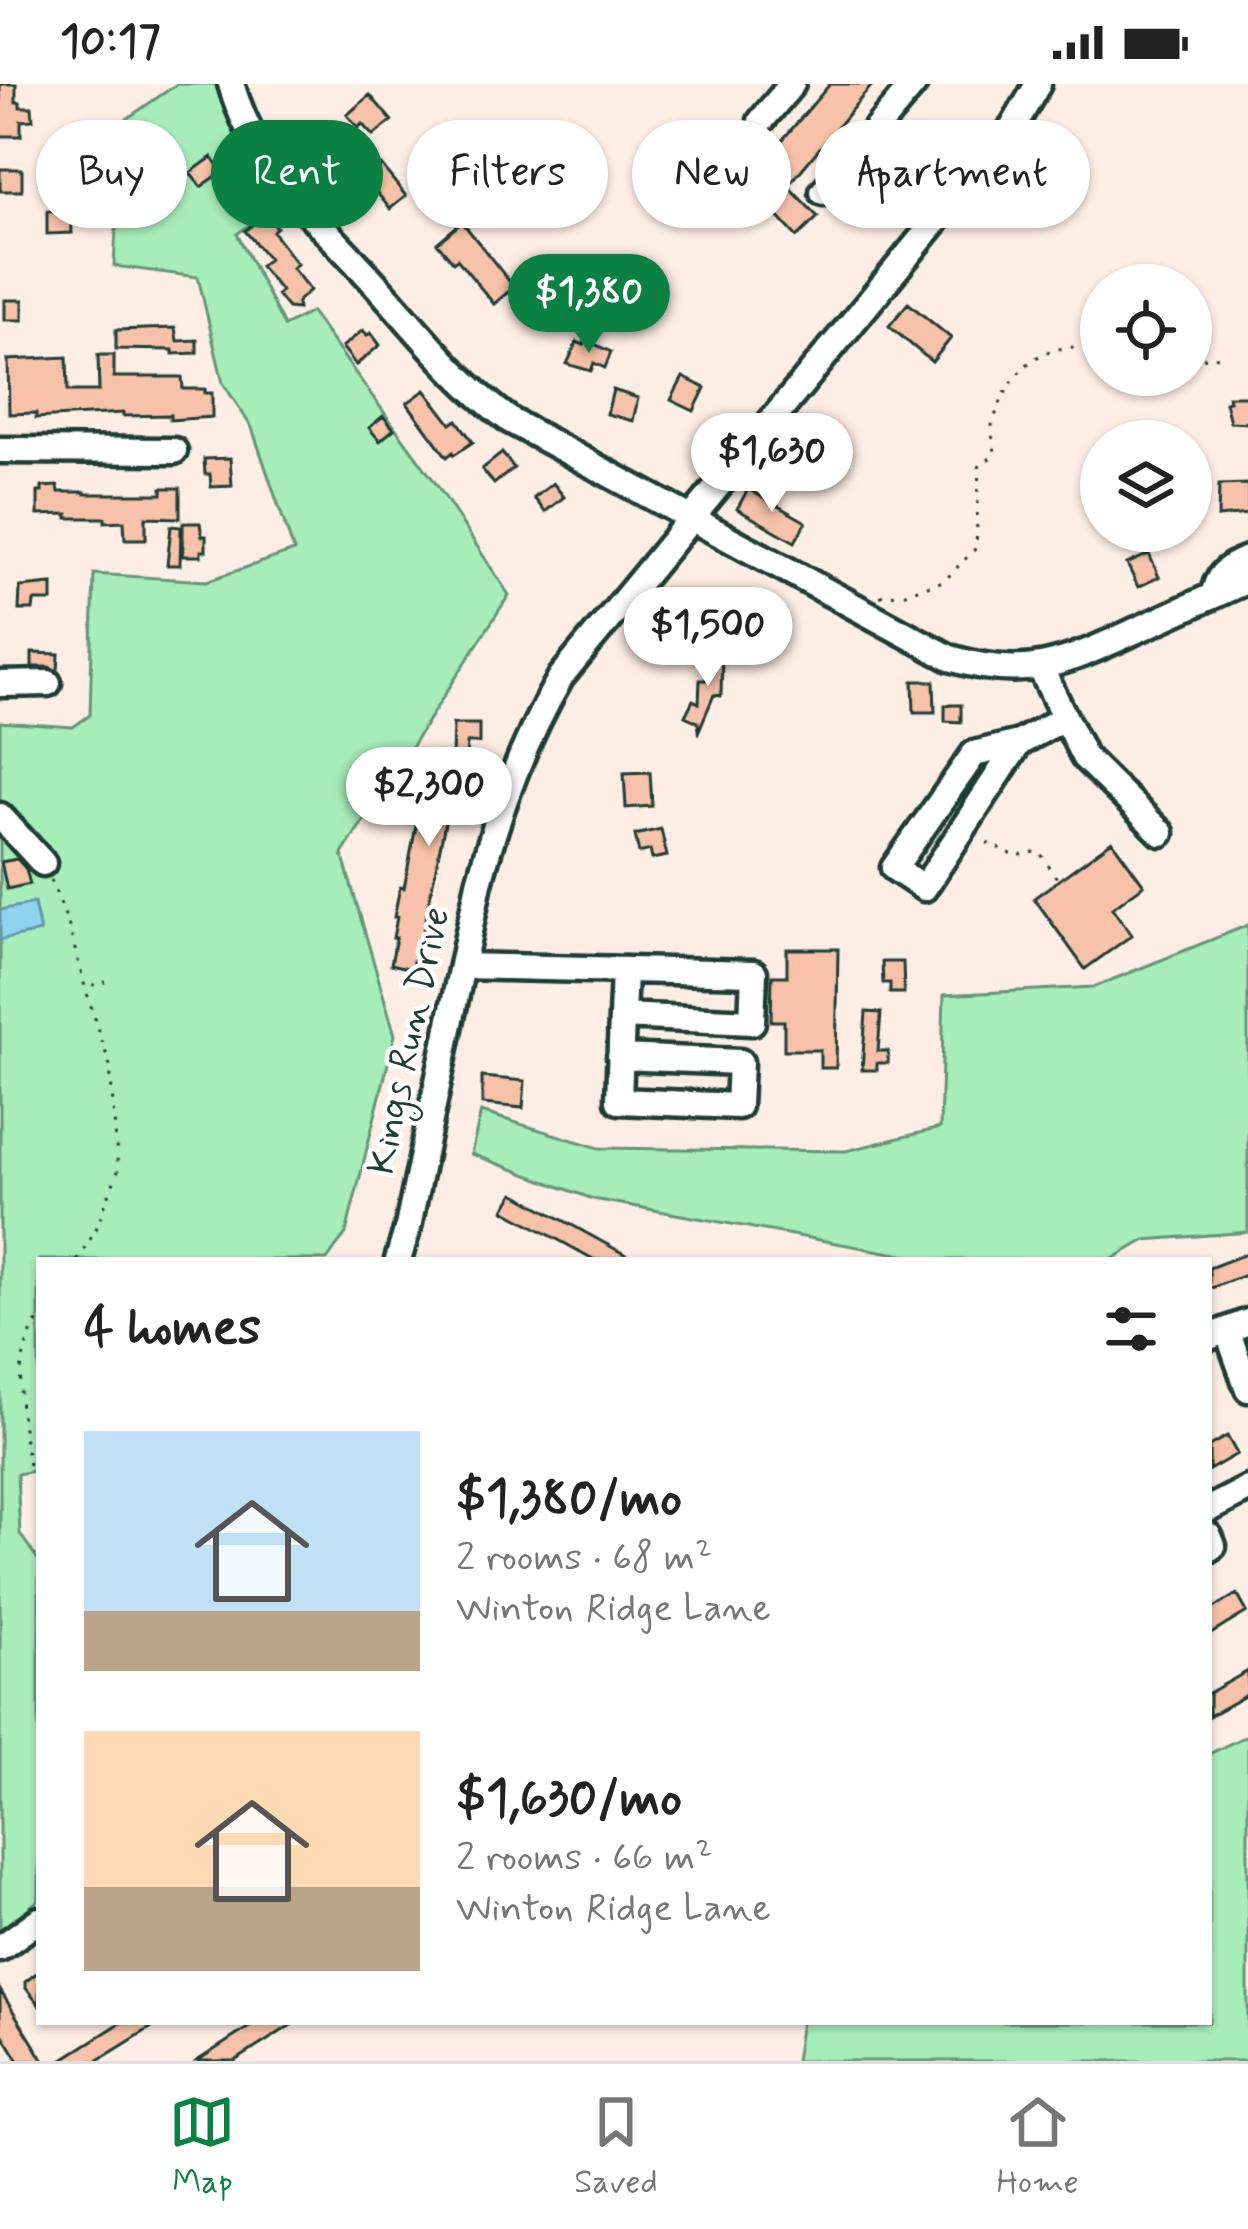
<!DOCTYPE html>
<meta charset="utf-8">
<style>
:root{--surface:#fff;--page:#f2f2f2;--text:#222;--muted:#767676;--line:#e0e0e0;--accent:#0b8043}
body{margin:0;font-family:Mynerve,sans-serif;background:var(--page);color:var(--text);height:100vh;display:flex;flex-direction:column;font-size:45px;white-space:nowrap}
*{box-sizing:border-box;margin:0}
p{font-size:39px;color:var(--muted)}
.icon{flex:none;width:66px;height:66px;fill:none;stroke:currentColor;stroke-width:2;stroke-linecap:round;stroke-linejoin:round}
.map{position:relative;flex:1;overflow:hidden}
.panel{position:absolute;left:36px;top:1173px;width:1176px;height:768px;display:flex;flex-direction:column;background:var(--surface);border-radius:0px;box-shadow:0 3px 9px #0004}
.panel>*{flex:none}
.banner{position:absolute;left:36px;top:36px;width:1176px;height:108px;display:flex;gap:24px}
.tools{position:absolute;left:1080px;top:180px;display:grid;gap:24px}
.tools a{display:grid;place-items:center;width:132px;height:132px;border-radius:50%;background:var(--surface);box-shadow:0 3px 9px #0004;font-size:60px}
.price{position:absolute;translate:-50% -102px;padding:0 27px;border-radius:42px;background:#fff;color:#222;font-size:39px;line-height:78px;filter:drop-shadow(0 3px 6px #0008)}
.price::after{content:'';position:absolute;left:50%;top:72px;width:36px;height:27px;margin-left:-18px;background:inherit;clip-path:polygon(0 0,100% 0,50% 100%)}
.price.current{background:var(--accent);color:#fff}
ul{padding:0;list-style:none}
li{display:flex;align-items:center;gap:36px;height:300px;padding:0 48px}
li span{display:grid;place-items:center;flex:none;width:336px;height:240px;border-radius:0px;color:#555}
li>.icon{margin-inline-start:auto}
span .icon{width:144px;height:144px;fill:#fffc;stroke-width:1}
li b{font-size:51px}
h2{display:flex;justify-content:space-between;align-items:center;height:144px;padding:0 48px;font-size:51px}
.tag{padding:0 42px;border-radius:54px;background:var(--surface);box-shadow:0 3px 9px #0004;font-size:42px;line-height:108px}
.tag.current{background:var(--accent);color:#fff}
.status{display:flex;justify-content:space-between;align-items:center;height:84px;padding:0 60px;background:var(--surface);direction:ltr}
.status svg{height:33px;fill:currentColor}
.tab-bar{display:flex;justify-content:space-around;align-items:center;height:168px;border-top:3px solid var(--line);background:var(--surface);font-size:33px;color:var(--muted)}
.tab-bar a{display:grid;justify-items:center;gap:6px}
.tab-bar .current{color:var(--accent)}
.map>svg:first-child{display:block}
.green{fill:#a7edba;stroke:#639577;stroke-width:3}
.water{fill:#8fd3f1;stroke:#6297a5;stroke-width:3}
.building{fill:#f7c2a9;stroke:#1f3d34;stroke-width:3}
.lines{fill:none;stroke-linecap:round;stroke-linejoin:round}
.minor-casing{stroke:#1f3d34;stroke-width:33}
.path{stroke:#1f3d34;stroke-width:3;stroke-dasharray:3 9;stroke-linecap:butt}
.minor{stroke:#fff;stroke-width:24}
.labels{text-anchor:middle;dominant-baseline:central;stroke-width:9;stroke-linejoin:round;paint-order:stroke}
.street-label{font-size:39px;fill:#1f3d34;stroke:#fff}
</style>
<div class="status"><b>10:17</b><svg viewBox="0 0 49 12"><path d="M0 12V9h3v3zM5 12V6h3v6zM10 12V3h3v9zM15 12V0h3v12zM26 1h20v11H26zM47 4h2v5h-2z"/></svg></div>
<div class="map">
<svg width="1248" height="1977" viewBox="0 0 1248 1977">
<rect width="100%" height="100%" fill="#fdede5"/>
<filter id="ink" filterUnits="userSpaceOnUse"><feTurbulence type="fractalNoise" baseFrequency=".00833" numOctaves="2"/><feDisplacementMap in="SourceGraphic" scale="24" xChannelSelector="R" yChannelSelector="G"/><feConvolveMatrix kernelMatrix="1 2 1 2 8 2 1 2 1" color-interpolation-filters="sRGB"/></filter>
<g filter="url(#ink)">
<path class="green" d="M177,0H222L239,47L280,118L237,150L284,242L311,228L435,398L509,511L342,770L395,951L346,1149L327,1176H39V1386L17,1390L20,1450L39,1477V1816L0,1846V638L73,643L90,631L94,490L207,497L294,467L252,344L223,299L198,193L114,182L122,38Z
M1248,841V1148L1145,1156L1111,1176H930L593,1115L471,1070L481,1028L599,1064L846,1067L940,1044L944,911L1094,903Z
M1248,1651V1977H795L801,1938H1209V1670Z"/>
<path class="water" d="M34,819L40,848L0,856V826Z"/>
<path class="building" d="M0,0H16V18H20V23H32L33,36L21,37V52H0Z
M830,0H873L788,102L818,133L797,153L763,116L780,97L761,81Z
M370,11L392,37L373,52L362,40L358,44L347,31Z
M212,73L222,88L201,103L190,89Z
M381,81L406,112L390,125L365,94Z
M0,85H22V107H0Z
M71,126L72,149L47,150V127Z
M265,130L277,143L273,147L277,154L297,180L292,184L310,206L297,218L298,225L288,224L277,211L281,207L260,182L269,175L245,147Z
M462,138L514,203L494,220L457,175L453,178L437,159Z
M5,216H23V236H5Z
M908,219L951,254L932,278L889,242Z
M175,244L177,257L197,256V269L173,270V266L116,265V246Z
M363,246L367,251L371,249L380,261L356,281L342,263Z
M586,256L611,268L605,284L594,279L591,287L567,280L577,258L584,261Z
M98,271H114V293H182L183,305H205V309H212V333L170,336V331L123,332V329L36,334V329L9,330L8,276L67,273L68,307H99Z
M683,293L705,304L694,327L671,316Z
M425,306L451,340L457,336L473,358L454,371L453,368L447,373L407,319Z
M613,306L638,314L633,337L607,330Z
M1228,312H1248V339L1230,338L1225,318L1229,317Z
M383,332L394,345L380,357L369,344Z
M502,369L514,384L494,400L482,385Z
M230,374L232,402L211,403L210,390H205L204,375Z
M553,399L564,413L545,428L534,414Z
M1248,400V430L1218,433L1219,401Z
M58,402L59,408H85V410H162V404H180V434L146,433V455H125L124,437L105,438V434H68V430L38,431V408H42V403Z
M748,405L806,438L795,458L737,425Z
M183,439H200L202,452H206V467H201V472H183Z
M171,442L181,443L180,481H167Z
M1149,470L1159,493L1138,503L1127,480Z
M52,500V517H34L33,526H19L20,503Z
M32,569L59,570L58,587L49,583H32Z
M707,569H722L721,612L714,611L699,646L698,638L685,632L693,616L699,619L700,596H706Z
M913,597H934L935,628H914Z
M945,621H961V638L945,637Z
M453,640H479V659H467L465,691L459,690L454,725L448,724L417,878L413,877L412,885L391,880L396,854H393L397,833H394L400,803L404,804L417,737L418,734L423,735L428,702L438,703L439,672H452Z
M650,688L652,722L626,724L624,689Z
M661,745L667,772L652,775L650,766L639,769L635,751Z
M1112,757L1144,801L1112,824L1132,851L1085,885L1034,814Z
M17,775L26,785L30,800L7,805L1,778Z
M787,865H838L836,984H820V966H784V937H771L772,892H787Z
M882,878H903L904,909H890V899H883Z
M866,928L881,929L878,967H888V979H877V986H862Z
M482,993L525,997L523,1024L482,1020Z
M514,1109L635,1176H595L504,1126Z
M1248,1169V1190L1209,1205V1184Z
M1227,1352L1237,1370L1209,1386V1362Z
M1237,1510L1247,1528L1209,1551V1527Z
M1248,1587V1610L1209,1632V1609Z
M39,1887V1921L25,1903V1898Z
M0,1906L44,1977H19L0,1946Z
M122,1938H160L97,1977H60Z
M257,1938H296L235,1977H197Z"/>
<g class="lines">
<g class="minor-casing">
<path id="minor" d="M231,0C257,87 310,128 369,193C415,243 455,297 511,337L950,574C1027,598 1067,578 1137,546C1174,529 1211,513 1248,496
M761,37L792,0
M823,108L914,0
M0,366L174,367
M1214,511C1216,491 1230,481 1248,475
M1040,583L1084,673L1161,749
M0,600L48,599
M1019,659L974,670L894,784L924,804L1019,659L1064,634
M0,732L43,779
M463,882L754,889L752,938L622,932L624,888
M620,973L740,978L738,1022L619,1017L622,932
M398,1176L408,1143L479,799C498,727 523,658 561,593L1013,43L1038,0
M1227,1246L1248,1305
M1209,1253L1248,1238
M1209,1425L1248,1405
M1209,1452L1213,1462L1209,1465
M0,1864L39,1836"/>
</g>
<path class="path" d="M1191,275L1223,272
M880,512L905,509L944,497L976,464L979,383C1004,366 991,365 992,343C992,336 996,331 998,325C1010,295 1031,267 1065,264C1080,262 1088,261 1101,268
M987,759L1016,772L1039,767L1058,796
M51,796L68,839L85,903L106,898
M77,1176L95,1148L118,1087L110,982L85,903
M29,1381C20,1332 11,1279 39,1234"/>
<use href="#minor" class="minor"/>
</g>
</g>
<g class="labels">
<g class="street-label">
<text transform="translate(410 957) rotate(-78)">Kings Run Drive</text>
</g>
</g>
</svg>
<div class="tools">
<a><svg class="icon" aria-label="locate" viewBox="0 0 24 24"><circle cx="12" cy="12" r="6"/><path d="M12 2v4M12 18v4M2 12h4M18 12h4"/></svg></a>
<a><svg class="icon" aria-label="layers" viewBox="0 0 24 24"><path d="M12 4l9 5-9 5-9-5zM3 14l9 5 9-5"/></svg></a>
</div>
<b class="price current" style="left:589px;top:272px">$1,380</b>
<b class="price" style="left:772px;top:431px">$1,630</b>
<b class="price" style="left:708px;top:605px">$1,500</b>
<b class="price" style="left:429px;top:765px">$2,300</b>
<div class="banner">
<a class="tag">Buy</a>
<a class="tag current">Rent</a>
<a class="tag">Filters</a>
<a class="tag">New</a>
<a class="tag">Apartment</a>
</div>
<section class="panel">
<h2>4 homes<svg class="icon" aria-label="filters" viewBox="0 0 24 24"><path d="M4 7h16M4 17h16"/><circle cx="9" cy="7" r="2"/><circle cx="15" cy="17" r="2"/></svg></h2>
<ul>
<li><span style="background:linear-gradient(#bfe0f5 75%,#b9a48a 0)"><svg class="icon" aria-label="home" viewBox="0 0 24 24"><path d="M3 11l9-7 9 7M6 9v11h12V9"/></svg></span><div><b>$1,380/mo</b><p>2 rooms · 68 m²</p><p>Winton Ridge Lane</p></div></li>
<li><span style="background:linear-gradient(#ffd9b3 65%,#b9a48a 0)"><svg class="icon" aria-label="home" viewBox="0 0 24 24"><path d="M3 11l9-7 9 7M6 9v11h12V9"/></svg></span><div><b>$1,630/mo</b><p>2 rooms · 66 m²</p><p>Winton Ridge Lane</p></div></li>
</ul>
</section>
</div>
<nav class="tab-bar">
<a class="current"><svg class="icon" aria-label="map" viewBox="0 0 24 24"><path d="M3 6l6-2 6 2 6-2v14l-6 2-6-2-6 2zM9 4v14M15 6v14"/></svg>Map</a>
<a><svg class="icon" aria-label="saved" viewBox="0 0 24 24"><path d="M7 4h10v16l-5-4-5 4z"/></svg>Saved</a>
<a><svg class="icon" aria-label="home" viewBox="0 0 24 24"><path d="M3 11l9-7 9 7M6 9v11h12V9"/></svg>Home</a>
</nav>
